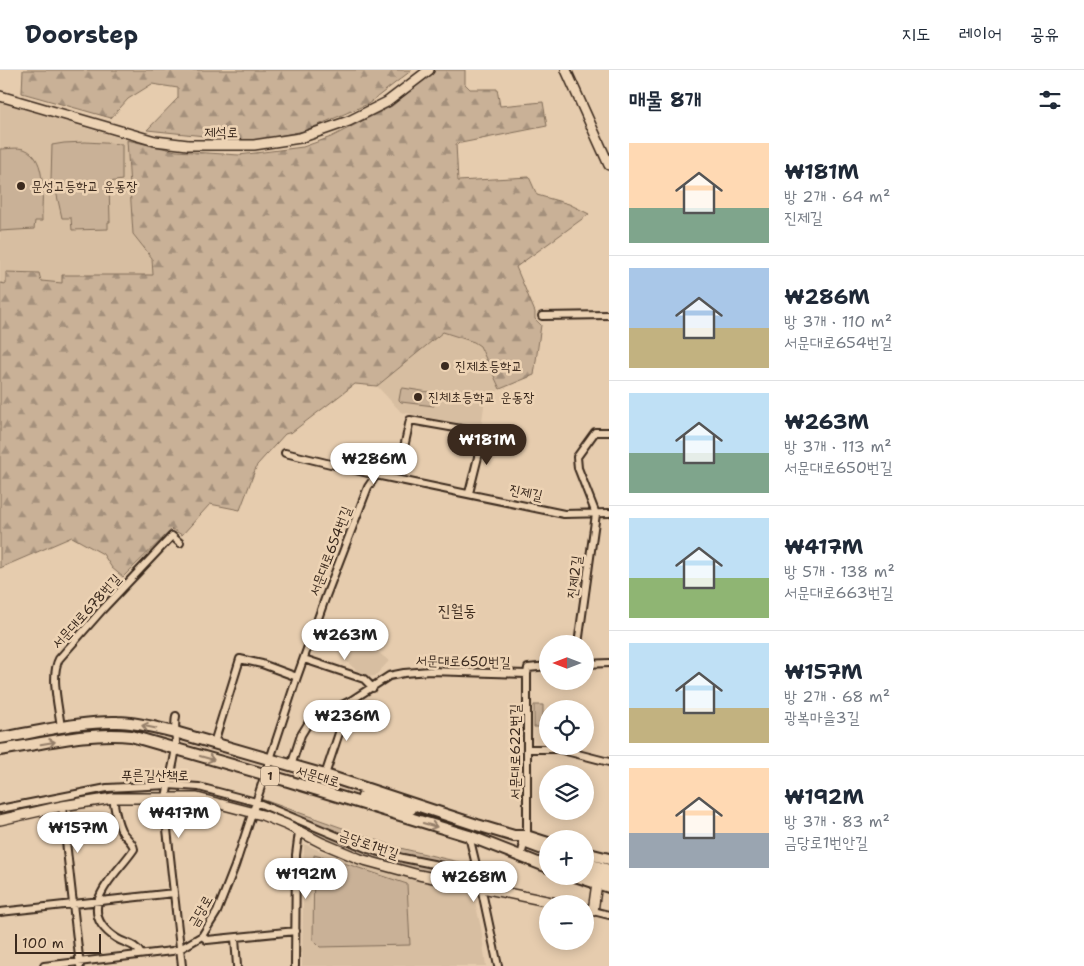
<!DOCTYPE html>
<html lang="ko">
<meta charset="utf-8">
<style>
:root{--surface:#fff;--page:#f2f2f3;--text:#1f2937;--muted:#747a83;--line:#e0e1e3;--accent:#3b2a1e}
body{margin:0;font-family:"Shantell Sans","Poor Story",sans-serif;background:var(--page);color:var(--text);height:100vh;display:flex;flex-direction:column;font-size:19px;white-space:nowrap}
*{box-sizing:border-box;margin:0}
p{font-size:16px;color:var(--muted)}
.icon{flex:none;width:28px;height:28px;fill:none;stroke:currentColor;stroke-width:2;stroke-linecap:round;stroke-linejoin:round}
.map{position:relative;flex:1;overflow:hidden}
.sheet{display:flex;flex-direction:column;background:var(--surface);width:475px}
.sheet>*{flex:none}
.needle{width:32px;rotate:270deg}
.controls{position:absolute;left:539px;top:565px;display:grid;gap:10px}
.controls a{display:grid;place-items:center;width:55px;height:55px;border-radius:50%;background:var(--surface);box-shadow:0 2px 12px #0003;font-size:25px}
.scale{position:absolute;left:15px;bottom:12px;width:86px;box-sizing:border-box;padding-left:5px;border:2px solid #3b2a1e;border-top:0;font-size:14px;line-height:18px;white-space:nowrap;color:#3b2a1e;-webkit-text-stroke:4px #edd3b4;paint-order:stroke}
.price{position:absolute;translate:-50% -42px;padding:0 11px;border-radius:18px;background:#fff;color:#222;font-size:16px;line-height:32px;filter:drop-shadow(0 1px 2px #0008)}
.price::after{content:'';position:absolute;left:50%;top:30px;width:15px;height:11px;margin-left:-8px;background:inherit;clip-path:polygon(0 0,100% 0,50% 100%)}
.price.on{background:var(--accent);color:#fff}
ul{padding:0;list-style:none}
li{display:flex;align-items:center;gap:15px;height:125px;padding:0 20px}
li+li{border-top:1px solid var(--line)}
li span{display:grid;place-items:center;flex:none;width:140px;height:100px;border-radius:0px;color:#555}
li>.icon{margin-inline-start:auto}
span .icon{width:60px;height:60px;fill:#fffc;stroke-width:1}
li b{font-size:21px}
h2{display:flex;justify-content:space-between;align-items:center;height:60px;padding:0 20px;font-size:21px}
header{display:flex;align-items:center;gap:30px;box-sizing:border-box;height:70px;padding:0 25px;background:var(--surface);border-bottom:1px solid var(--line)}
header strong{font-size:24px}
nav{display:flex;gap:28px;margin-inline-start:auto;font-size:18px}
main{display:flex;flex:1;min-height:0}
.map>svg:first-child{display:block}
.built{fill:#d7bea1}
.forest{fill:url(#forest-firs);stroke:#826e5a}
.green{fill:#c9b197;stroke:#826e5a}
.lines{fill:none;stroke-linecap:round;stroke-linejoin:round}
.street-casing{stroke:#3b2a1e;stroke-width:10}
.secondary-casing{stroke:#3b2a1e;stroke-width:12}
.primary-casing{stroke:#3b2a1e;stroke-width:14}
.street{stroke:#edd3b4;stroke-width:6}
.secondary{stroke:#edd3b4;stroke-width:9}
.primary{stroke:#edd3b4;stroke-width:10}
.oneway{stroke:#947e69}
.poi-dot{fill:#3b2a1e;stroke:#edd3b4;stroke-width:2}
.labels{text-anchor:middle;dominant-baseline:central;stroke-width:5;stroke-linejoin:round;paint-order:stroke}
.shield{fill:#edd3b4;stroke:#705d4b;stroke-width:1}
.shield-label{font-size:12px;font-weight:bold;fill:#3b2a1e}
.street-label{font-size:14px;fill:#3b2a1e;stroke:#edd3b4}
.poi-label{font-size:14px;fill:#3b2a1e;stroke:#edd3b4;text-anchor:start}
.quarter-label{font-size:16px;fill:#3b2a1e;stroke:#edd3b4}
</style>
<header>
<strong>Doorstep</strong>
<nav><a>지도</a><a>레이어</a><a>공유</a></nav>
</header>
<main>
<div class="map">
<svg width="609" height="896" viewBox="0 0 609 896">
<defs>
<pattern id="forest-firs" width="22" height="20" patternUnits="userSpaceOnUse" patternTransform="scale(1.25)"><rect width="22" height="20" fill="#c9b197"/><path d="M5 1l3.5 6h-7zM16 11l3.5 6h-7z" fill="#a4907b"/></pattern>
</defs>
<rect width="100%" height="100%" fill="#e6ccae"/>
<filter id="ink" filterUnits="userSpaceOnUse"><feTurbulence type="fractalNoise" baseFrequency=".02" numOctaves="2"/><feDisplacementMap in="SourceGraphic" scale="10" xChannelSelector="R" yChannelSelector="G"/><feConvolveMatrix kernelMatrix="1 2 1 2 8 2 1 2 1" color-interpolation-filters="sRGB"/></filter>
<g filter="url(#ink)">
<path class="built" d="M0,32L127,70L133,164L152,188L153,206L63,205L62,213L41,211L6,203V214L0,213Z
M443,262L474,272L480,276L500,319L485,329L481,358L401,342L377,316Z
M359,572L372,577L389,591L375,606L364,607L345,590Z
M304,774L323,782L388,802L473,823L481,858L486,896H302Z"/>
<path class="forest" d="M23,0H412L368,34L304,61L253,71L147,60L178,28V18L152,14L128,29L111,48L22,23Z
M436,0H465V14L470,19H497L500,36L543,32L547,56L456,74L458,111L529,107L537,125L569,134L589,144L516,197L535,242V249L541,255L534,305L500,319L480,276L474,272L443,262L377,316L355,314L292,362L285,364L257,395L240,440L210,434L182,465L172,459L123,507L112,498L103,484L72,467L0,498V213L6,214V202L39,203L41,211L62,213V205H153L152,188L133,164L127,70L176,81L239,85L303,77L331,67L392,36Z"/>
<path class="green" d="M85,72L122,74V110L109,112L110,152H108V159L72,160L71,148H62L54,112L51,110L52,75L64,73Z
M0,79C7,79 17,77 24,79C49,88 41,130 42,151H35L34,159L0,161Z
M403,318L435,323L434,336L401,332L399,330L401,319Z
M534,635H543V657H534Z
M261,729L396,777L471,795L475,810C439,804 402,798 367,786C330,775 295,753 257,741Z
M314,785L344,793L407,814L410,875L320,877L313,870Z"/>
<g class="lines">
<g class="street-casing">
<path id="street" d="M542,246L609,245
M285,383L376,405L564,444L609,443
M578,574L596,444L578,398L577,387L595,362H609
M304,589L364,609L373,618
M585,594L609,593
M176,646C174,656 176,664 176,674C175,696 165,718 165,741L182,896
M61,658C59,638 50,606 59,589L102,540L172,466L180,473
M214,673L240,589L262,594L297,607
M527,679H558L609,692
M291,696L301,665L309,652L352,630L389,606L404,603L430,601L527,604
M325,705L348,636L352,632
M113,728C115,739 116,750 121,760C124,767 133,771 134,779C115,807 72,839 116,868C125,874 135,873 141,884
M62,736L80,896
M0,739L107,718L168,715L199,717L256,732L368,779L403,788L478,803
M469,766L478,803L498,896
M521,786L527,762V604L528,598L548,596
M593,841L609,845
M0,842L174,823
M202,866L207,870L296,861
M235,868L237,896
M44,896L172,881L180,879L202,866L217,842L235,796L297,607L326,526L368,417L381,398L403,382L410,350L484,363L469,423
M295,896L296,785L299,762"/>
</g>
<g class="secondary-casing">
<path id="secondary" d="M566,0L609,95
M0,26L155,71L188,75H254L300,68L349,51L387,32L429,0
M0,750L62,736L113,728H197L262,745L287,755L322,773L360,789L419,805L561,834
M585,839L593,841L597,813"/>
</g>
<g class="primary-casing">
<path id="primary" d="M0,668C38,662 80,651 118,652C137,652 156,658 175,662L325,705L477,755L514,766H526L548,773
M0,680C41,674 90,661 131,666L288,711L469,766L548,797
M363,727L407,740L411,739
M524,772L548,781
M585,783L609,789
M585,793L609,800
M585,800L609,808
M575,806L609,817"/>
</g>
<use href="#street" class="street"/>
<use href="#secondary" class="secondary"/>
<use href="#primary" class="primary"/>
</g>
<defs><path id="oneway-shaft" d="M-6 0H5M1.5-3L5.5 0L1.5 3" fill="none" stroke-width="1.6" stroke-linecap="round" stroke-linejoin="round" transform="scale(1.25)"/></defs>
<g class="oneway">
<use href="#oneway-shaft" transform="translate(149 657) rotate(-169)"/>
<use href="#oneway-shaft" transform="translate(48 673) rotate(-9)"/>
<use href="#oneway-shaft" transform="translate(207 688) rotate(16)"/>
<use href="#oneway-shaft" transform="translate(430 755) rotate(16)"/>
</g>
</g>
<g class="poi-dot">
<circle cx="21" cy="116" r="5"/>
<circle cx="445" cy="296" r="5"/>
<circle cx="418" cy="327" r="5"/>
</g>
<g class="labels">
<rect class="shield" x="261" y="696.5" width="18" height="19" rx="4"/>
<g class="shield-label">
<text x="270" y="706">1</text>
</g>
<g class="street-label">
<text x="221" y="62">제석로</text>
<text transform="translate(526 422) rotate(12)">진제길</text>
<text transform="translate(330 481) rotate(-69)">서문대로654번길</text>
<text transform="translate(574 507) rotate(-83)">진제2길</text>
<text transform="translate(86 541) rotate(-48)">서문대로678번길</text>
<text transform="translate(463 591) rotate(1)">서문대로650번길</text>
<text transform="translate(515 682) rotate(-90)">서문대로622번길</text>
<text x="155" y="705">푸른길산책로</text>
<text transform="translate(318 706) rotate(17)">서문대로</text>
<text transform="translate(369 774) rotate(19)">금당로1번길</text>
<text transform="translate(200 841) rotate(-60)">금당로</text>
</g>
<g class="poi-label">
<text x="31" y="116">문성고등학교 운동장</text>
<text x="455" y="296">진제초등학교</text>
<text x="428" y="327">진체초등학교 운동장</text>
</g>
<g class="quarter-label">
<text x="457" y="540">진월동</text>
</g>
</g>
</svg>
<div class="controls">
<a><svg class="needle" viewBox="-14 -14 28 28"><path d="M0-13l5 13h-10z" fill="#e53935"/><path d="M0 13l5-13h-10z" fill="#747a83"/></svg></a>
<a><svg class="icon" aria-label="locate" viewBox="0 0 24 24"><circle cx="12" cy="12" r="6"/><path d="M12 2v4M12 18v4M2 12h4M18 12h4"/></svg></a>
<a><svg class="icon" aria-label="layers" viewBox="0 0 24 24"><path d="M12 4l9 5-9 5-9-5zM3 14l9 5 9-5"/></svg></a>
<a>+</a>
<a>−</a>
</div>
<div class="scale">100 m</div>
<b class="price on" style="left:487px;top:396px">₩181M</b>
<b class="price" style="left:374px;top:415px">₩286M</b>
<b class="price" style="left:345px;top:591px">₩263M</b>
<b class="price" style="left:347px;top:672px">₩236M</b>
<b class="price" style="left:179px;top:769px">₩417M</b>
<b class="price" style="left:78px;top:784px">₩157M</b>
<b class="price" style="left:306px;top:830px">₩192M</b>
<b class="price" style="left:474px;top:833px">₩268M</b>
</div>
<section class="sheet">
<h2>매물 8개<svg class="icon" aria-label="filters" viewBox="0 0 24 24"><path d="M4 7h16M4 17h16"/><circle cx="9" cy="7" r="2"/><circle cx="15" cy="17" r="2"/></svg></h2>
<ul>
<li><span style="background:linear-gradient(#ffd9b3 65%,#7fa58c 0)"><svg class="icon" aria-label="home" viewBox="0 0 24 24"><path d="M3 11l9-7 9 7M6 9v11h12V9"/></svg></span><div><b>₩181M</b><p>방 2개 · 64 m²</p><p>진제길</p></div></li>
<li><span style="background:linear-gradient(#a9c7e8 60%,#c2b280 0)"><svg class="icon" aria-label="home" viewBox="0 0 24 24"><path d="M3 11l9-7 9 7M6 9v11h12V9"/></svg></span><div><b>₩286M</b><p>방 3개 · 110 m²</p><p>서문대로654번길</p></div></li>
<li><span style="background:linear-gradient(#bfe0f5 60%,#7fa58c 0)"><svg class="icon" aria-label="home" viewBox="0 0 24 24"><path d="M3 11l9-7 9 7M6 9v11h12V9"/></svg></span><div><b>₩263M</b><p>방 3개 · 113 m²</p><p>서문대로650번길</p></div></li>
<li><span style="background:linear-gradient(#bfe0f5 60%,#8fb573 0)"><svg class="icon" aria-label="home" viewBox="0 0 24 24"><path d="M3 11l9-7 9 7M6 9v11h12V9"/></svg></span><div><b>₩417M</b><p>방 5개 · 138 m²</p><p>서문대로663번길</p></div></li>
<li><span style="background:linear-gradient(#bfe0f5 65%,#c2b280 0)"><svg class="icon" aria-label="home" viewBox="0 0 24 24"><path d="M3 11l9-7 9 7M6 9v11h12V9"/></svg></span><div><b>₩157M</b><p>방 2개 · 68 m²</p><p>광복마을3길</p></div></li>
<li><span style="background:linear-gradient(#ffd9b3 65%,#9aa5b1 0)"><svg class="icon" aria-label="home" viewBox="0 0 24 24"><path d="M3 11l9-7 9 7M6 9v11h12V9"/></svg></span><div><b>₩192M</b><p>방 3개 · 83 m²</p><p>금당로1번안길</p></div></li>
</ul>
</section>
</main>
